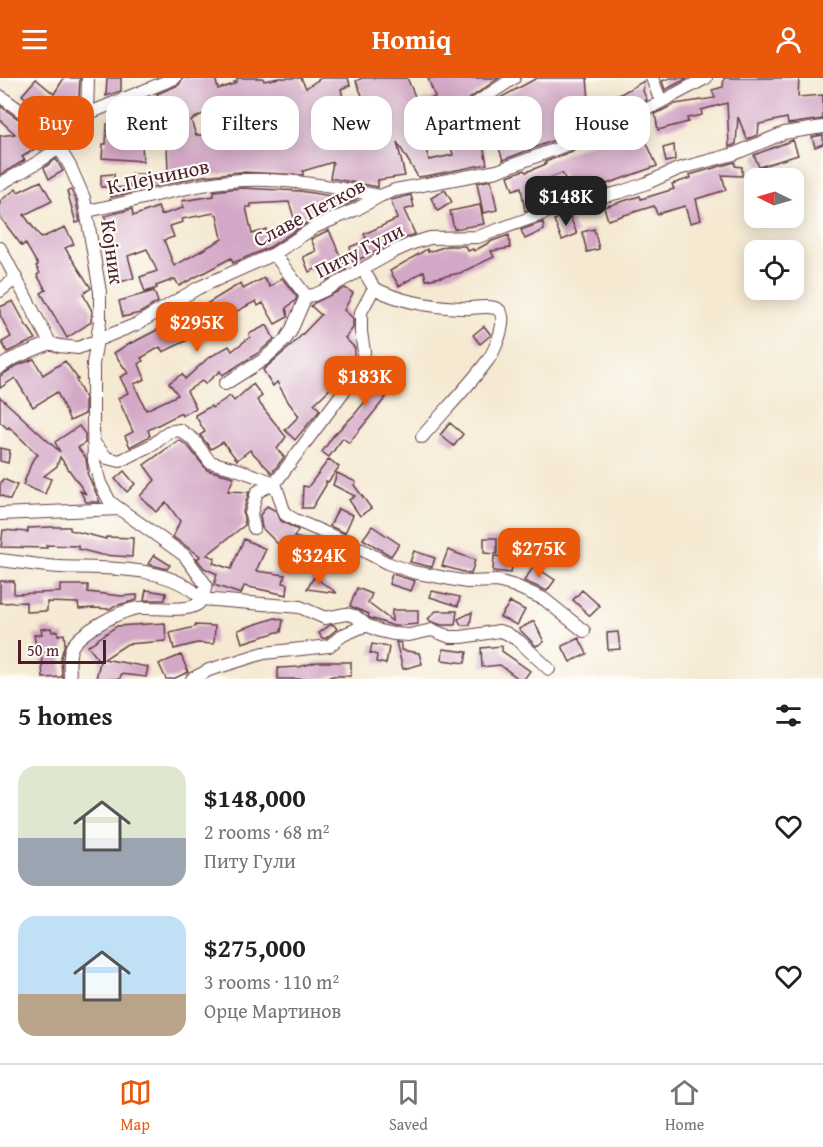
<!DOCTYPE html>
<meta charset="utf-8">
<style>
:root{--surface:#fff;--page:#f2f2f2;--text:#202124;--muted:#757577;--line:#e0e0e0;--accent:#ea580c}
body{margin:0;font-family:"Gentium Book Plus",serif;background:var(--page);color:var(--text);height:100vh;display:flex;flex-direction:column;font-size:22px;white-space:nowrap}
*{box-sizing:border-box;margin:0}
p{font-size:20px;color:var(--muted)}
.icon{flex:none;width:33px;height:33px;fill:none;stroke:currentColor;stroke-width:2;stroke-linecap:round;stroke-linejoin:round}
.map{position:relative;height:601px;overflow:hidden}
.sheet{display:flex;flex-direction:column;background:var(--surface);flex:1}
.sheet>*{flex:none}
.top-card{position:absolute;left:18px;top:18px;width:788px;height:54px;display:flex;gap:12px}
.needle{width:39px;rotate:275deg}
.buttons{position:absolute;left:744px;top:90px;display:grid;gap:12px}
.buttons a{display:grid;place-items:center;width:60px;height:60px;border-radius:12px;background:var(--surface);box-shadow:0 3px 15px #0003;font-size:30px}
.scale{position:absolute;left:18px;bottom:15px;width:88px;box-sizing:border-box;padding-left:6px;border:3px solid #4a1f2b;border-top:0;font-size:16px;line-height:21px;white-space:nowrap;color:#4a1f2b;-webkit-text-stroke:4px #fdfcf7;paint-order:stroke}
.price{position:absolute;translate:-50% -51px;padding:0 14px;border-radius:12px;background:var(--accent);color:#fff;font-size:20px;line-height:39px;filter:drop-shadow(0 2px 3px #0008)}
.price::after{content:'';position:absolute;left:50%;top:36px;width:18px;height:14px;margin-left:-9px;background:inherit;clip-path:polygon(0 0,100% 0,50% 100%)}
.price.current{background:#222;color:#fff}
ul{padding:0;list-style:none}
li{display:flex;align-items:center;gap:18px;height:150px;padding:0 18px}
li span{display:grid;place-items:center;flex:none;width:168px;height:120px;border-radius:18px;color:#555}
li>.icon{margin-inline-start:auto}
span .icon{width:72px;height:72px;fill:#fffc;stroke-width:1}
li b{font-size:26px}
h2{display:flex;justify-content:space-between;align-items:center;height:72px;padding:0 18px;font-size:26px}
.chip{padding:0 21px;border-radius:18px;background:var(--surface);box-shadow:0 3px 15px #0003;font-size:21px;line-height:54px}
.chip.current{background:var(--accent);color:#fff}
header{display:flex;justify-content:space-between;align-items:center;height:78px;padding:0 18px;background:var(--accent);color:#fff;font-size:27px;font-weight:800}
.tabs{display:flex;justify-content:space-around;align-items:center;height:84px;border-top:2px solid var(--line);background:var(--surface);font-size:16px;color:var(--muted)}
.tabs a{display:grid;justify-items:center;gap:3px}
.tabs .current{color:var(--accent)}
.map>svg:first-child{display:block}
.building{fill:#d3a7c6;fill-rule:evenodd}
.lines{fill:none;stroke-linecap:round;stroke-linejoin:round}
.street-casing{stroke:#643d44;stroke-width:14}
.street{stroke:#fff;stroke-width:12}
.labels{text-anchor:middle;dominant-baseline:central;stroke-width:4.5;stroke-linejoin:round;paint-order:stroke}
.street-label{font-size:21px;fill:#4a1f2b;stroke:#fdfcf7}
</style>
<header><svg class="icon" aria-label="menu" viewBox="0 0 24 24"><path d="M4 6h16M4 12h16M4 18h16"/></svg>Homiq<svg class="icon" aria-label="person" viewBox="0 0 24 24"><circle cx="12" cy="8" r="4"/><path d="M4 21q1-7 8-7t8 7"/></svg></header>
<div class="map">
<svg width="823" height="601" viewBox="0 0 823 601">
<rect width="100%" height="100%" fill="#fdfcf7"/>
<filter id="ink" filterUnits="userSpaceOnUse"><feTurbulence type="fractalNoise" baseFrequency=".0167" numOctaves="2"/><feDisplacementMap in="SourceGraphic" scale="12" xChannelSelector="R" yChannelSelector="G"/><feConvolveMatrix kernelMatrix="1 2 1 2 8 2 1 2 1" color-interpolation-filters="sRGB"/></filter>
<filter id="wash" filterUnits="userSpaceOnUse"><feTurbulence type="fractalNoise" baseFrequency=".008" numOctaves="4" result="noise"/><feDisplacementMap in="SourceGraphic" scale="24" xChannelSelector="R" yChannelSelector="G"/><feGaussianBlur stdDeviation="1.35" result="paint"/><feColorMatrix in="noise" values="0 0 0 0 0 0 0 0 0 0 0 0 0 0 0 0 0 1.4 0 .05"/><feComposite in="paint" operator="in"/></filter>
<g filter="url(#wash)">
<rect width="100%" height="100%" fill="#f5e9d2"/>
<g id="blocks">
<path class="building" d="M64,0H80L78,35H68L69,41L43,39L34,32L36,29L22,17L36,1L54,16Z
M107,0H121V13L106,18Z
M183,0H215L218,11L234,6V4H237V0H263L264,3L279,0H301L306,10L321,0H348L350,7L341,11L347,38L368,32L356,3L362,0H407L418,25L435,19L428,0H499L469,21V29L476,33L537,0H587L590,33L644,3L643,13L647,22L616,38L503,82L495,58L510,52L504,34L478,43L487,86L431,97L418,99L397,64L405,98L378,102V109L330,100L333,84L303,93V97L240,94L203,98L148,110L130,108L132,96H146V97L168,94L167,67L158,57L144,62L145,65L142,66L143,83L102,80L103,66H106L107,46H114L110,35L129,28L139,50L155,46L150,31L161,27L157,16L179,7ZM461,24L471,56L449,60L453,77L429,82L424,63L439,57L432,40ZM214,30L215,57H196L191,42Z
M670,0H688L665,12L662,3Z
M724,0H799L798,19L823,17V41L788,46L787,40L759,46L758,57L747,61L738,39L736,66L729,69L727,25L701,32L702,37L687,40L688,44L658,52L655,36L675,26L715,20L712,12L723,9Z
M0,28L34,52L48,67L41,72L38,69L22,79L25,82L0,97V58L15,56L0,42Z
M642,54L657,88L601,108L600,105L574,117L562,95L537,105L540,128L525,133L521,109L513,112L508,98L524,92L526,94L546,86L545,84L618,55L621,63Z
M823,57V66L815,69L812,59Z
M793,62L798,77L759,89L754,77Z
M674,67L675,82L666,84L663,70Z
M56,81L63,93L49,101L44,90Z
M735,84V88L742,89V98L722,97L726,112L696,121L701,142L690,145L685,128L657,136L654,128L608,142L604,129L640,118L641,121L674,111L672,106L691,100L690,97L693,96Z
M114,96V109H101V97Z
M491,102L497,132L483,135L477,105Z
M41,103L52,123L24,137L41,160L65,149L74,166L65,170L91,210L83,216L92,233L91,244L67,260L41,215L46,212L37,197L40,195L36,188L38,187L25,165L22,168L0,139V123L16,111L18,114Z
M130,109V115L111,119V110Z
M241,110L300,113L356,122L311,142L270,169L233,185L231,180L179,208L175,201L156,208L157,210L145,214L140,199L157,193L147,171L128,178L134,200L117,205L110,180L105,138L132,131L133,138L158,129L161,137L183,130L182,123L214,118V113ZM289,124L295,143L267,155L266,151L252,156L246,129H251V126ZM214,135L217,137L222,161L174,188L164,162L174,159L170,148L183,144L182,141Z
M71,112L76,122L80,144L76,145L67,113Z
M445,112L452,124L438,133L431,120Z
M411,117L414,129L404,132L415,156L353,184L350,169L367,162L364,156L397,141L391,122Z
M480,127L484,146L454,151L450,133Z
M569,136L577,156L562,162L554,142Z
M543,144L544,152L525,161L521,152Z
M594,151L599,171L587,174L582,154Z
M329,152L346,191L327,202L322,188L309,194L303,179L316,173L311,161Z
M509,157L510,170L491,173L494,179L460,195L426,202L424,193L399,208L390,193L427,171L428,174L447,168H465L468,173L473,171L474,173L492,163Z
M264,200L270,209L282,200L297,219L295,223L286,230L288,239L275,246L263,225L258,228L256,223L226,239L225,237L209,248L205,241L182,255L186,263L163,274L160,269L141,280L143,283L139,286L145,301L134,306L146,332L178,317L169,305L182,296L185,301L208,280L229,268L232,273L250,259L249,256L267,247L274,261L258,275L231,292L222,297L220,293L205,306L202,303L187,313L196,330L182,338L181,335L148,352L150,358L130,369L125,358L133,354L118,320L128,315L120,299L128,295L114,275L131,264L132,265L176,242L177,244L241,205L243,211Z
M345,210L353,215L344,232L353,240V250L345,260L355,270L353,283L347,289L346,287L333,300L337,304L314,326L320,332L295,362L285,352L299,338L289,325L277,304L273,308L263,292L291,268L321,237L311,228L314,225Z
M154,213L158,224L140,235L123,239L119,223Z
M13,223L27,249H28L36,261L7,274L2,264L11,259L0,237V229Z
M484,248L491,257L480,266L473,257Z
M34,281L43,297L65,283L78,301L76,302L85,320V336L70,343L57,314L33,329L15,300L0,310V298L16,288Z
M383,282L399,297L388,310L391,313L349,365L343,360L329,379L322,374L333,358L354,337L368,320L363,315L380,296L375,291Z
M253,306L262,318L257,322L286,359L277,371L284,379L272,395L250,372L237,382L223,364L211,371L200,357L205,354L195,337L211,328L212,330L230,318L234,323Z
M0,319L60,374L55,364L79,348L85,356V365L78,370L86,380L88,394L87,395L100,424H86L80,413L86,416L60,379L57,388L44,398L51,401L45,416L23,407L33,381L38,377L9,349L8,351L0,344Z
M450,345L463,356L454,368L440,357Z
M179,362L188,368L207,392L234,399L228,413L249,414L243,434L245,447L207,477L215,480L213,485L231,491L244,461L266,471L256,493L285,497L283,505L288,506L287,517L244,508L241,516L214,507L217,496L204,490L196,480H199L200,478L173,459L180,443L166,424L156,434L140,418L155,402L144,387Z
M0,370L10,372L8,385L0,383Z
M329,381L339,389L328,404L326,403V407L312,430H302L303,408L308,409Z
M124,393L135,406L127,414L115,401Z
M337,395L356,404L354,407L371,430L360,438L349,422L355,418L333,407Z
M3,401L17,407L10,422L0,417V407Z
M267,428L276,433L281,443L298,452L294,459L313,464L315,460L342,471L337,487L300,474L298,485L286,473V469L280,468L262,450L260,437Z
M338,431L353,437L345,455L330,448Z
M372,448L399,466L391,478L363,461Z
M51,449H70V452L106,461V459L133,460L132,479L102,477L78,471V468L46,467L47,470L1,469L3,452L28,454V450Z
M484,460H497V476L484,475Z
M448,472L475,482L471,496L442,488Z
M414,473L435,480L432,489L410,484Z
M154,477L170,487L167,491L148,486Z
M494,478L513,480L511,495L493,493Z
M534,488L555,502L547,513L524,503Z
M392,496L415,503L411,513L389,506Z
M314,499L337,515L307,511Z
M0,503H14V516L60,514V507H88V514L121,518L137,517V522L114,528L110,531L94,530L79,531L78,525L47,524V533L26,534V524L0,525Z
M357,510L372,516L368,525L392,543V532H418V546L394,548L370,540L368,538L369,536L350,528Z
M146,512L166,515L165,522H144Z
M582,512L600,528L590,538L573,522Z
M432,513L460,519L458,528L430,519Z
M510,524L525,532L517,547L500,539Z
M436,533H457L455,547H442L432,544L428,541Z
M472,534L470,547H461L458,541Z
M275,540L283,542L281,554H277L242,565L238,552Z
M534,543L544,564L536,568L519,551Z
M165,545L166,563L127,566L104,581L148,589L146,599L121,596L120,601H96L100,584L88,568L117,548Z
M195,547L215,548L214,566L197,565L174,571L170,555L195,549Z
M330,547H334L337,551L326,560H322L319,555Z
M51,550L52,554L58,553V557L64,556L65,565L61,579L62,599L43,600L41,575H37L34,557L42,556L41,551Z
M618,554L620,571L608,572L607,555Z
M579,560L587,576L570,584L562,568Z
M396,564L401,565V572L419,575L422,586L403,591Z
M372,566L389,569L386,586L376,584L377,577L370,575Z
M502,568V573L530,593L524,601H519L500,587L482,589L481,570Z
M443,571L467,574L465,585L442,582Z
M181,577L188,594L173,601H166L159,586Z
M317,584H351V598H333L323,601H278V590L299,589Z"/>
</g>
</g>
<g filter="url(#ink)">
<use href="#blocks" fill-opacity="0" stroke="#643d44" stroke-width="1.5"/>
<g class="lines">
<g class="street-casing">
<path id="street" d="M652,0L661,24
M0,18L39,46L52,58L70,88L84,120L100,214V243L93,286V348L94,383L100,405L110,424L184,477L206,507C204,514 203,524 196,527C185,534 155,529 140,530C123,531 81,553 72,569C68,576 70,592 70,601
M476,25L514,0
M87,36L88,0
M0,106C33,87 68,71 87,36L175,0
M87,133C132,124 176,110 221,104C274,97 329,108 380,118
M0,170L50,265L59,268L78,270L137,246L198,210L274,176L315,149L357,131L380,118L395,112L497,93L561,69L619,46L706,0
M274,176L306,218
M374,210C400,224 433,229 463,230C473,231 485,227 495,230C512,234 495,273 488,282C468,309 443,334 422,359
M0,213L16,200
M0,289L12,281L50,265
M225,306L263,282L285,262L291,253L306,218L314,217L325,212L395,173L413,165L430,160L478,159L561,129L621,114L647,105L678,91L734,76L784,55L823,49
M93,364L107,380L120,383L154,366L168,354L180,352L194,362L210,384L236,391L275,405L285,436L295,442L351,466L387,485L413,494L467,504L497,503L515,508L544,521L584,553
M0,436L119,431
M254,450L251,436L257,414L275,405L359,293L364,274L361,254V234L374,210L363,191
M0,482C20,484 40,488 60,489C105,491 169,486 202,521L300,529L325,540L346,536L355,538L366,547L380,553L393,556L409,557L432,552L450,559H462L499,553L506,555L519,563L549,591
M192,601L209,592L264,575L329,568L343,557L366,547"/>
</g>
<use href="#street" class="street"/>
</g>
</g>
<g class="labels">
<g class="street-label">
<text transform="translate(158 98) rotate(-12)">К.Пејчинов</text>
<text transform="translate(309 134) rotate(-28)">Славе Петков</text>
<text transform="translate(359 172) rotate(-27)">Питу Гули</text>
<text transform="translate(113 174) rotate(82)">Којник</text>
</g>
</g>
</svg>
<div class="buttons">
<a><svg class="needle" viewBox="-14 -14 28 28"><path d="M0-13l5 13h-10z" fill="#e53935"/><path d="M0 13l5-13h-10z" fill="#757577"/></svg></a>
<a><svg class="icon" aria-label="locate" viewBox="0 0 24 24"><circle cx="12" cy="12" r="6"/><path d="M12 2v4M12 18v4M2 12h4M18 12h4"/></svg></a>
</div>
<div class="scale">50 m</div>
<b class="price current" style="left:566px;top:149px">$148K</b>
<b class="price" style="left:197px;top:275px">$295K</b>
<b class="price" style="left:365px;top:329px">$183K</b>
<b class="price" style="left:539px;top:501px">$275K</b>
<b class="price" style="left:319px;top:508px">$324K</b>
<div class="top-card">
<a class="chip current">Buy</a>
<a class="chip">Rent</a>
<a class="chip">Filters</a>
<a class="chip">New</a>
<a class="chip">Apartment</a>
<a class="chip">House</a>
</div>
</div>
<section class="sheet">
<h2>5 homes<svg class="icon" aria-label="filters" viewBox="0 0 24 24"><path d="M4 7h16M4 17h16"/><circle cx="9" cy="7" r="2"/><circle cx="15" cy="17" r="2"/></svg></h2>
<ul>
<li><span style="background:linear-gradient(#dfe7d0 60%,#9aa5b1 0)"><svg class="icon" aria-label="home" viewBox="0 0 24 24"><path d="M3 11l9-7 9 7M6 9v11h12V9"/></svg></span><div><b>$148,000</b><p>2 rooms · 68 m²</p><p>Питу Гули</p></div><svg class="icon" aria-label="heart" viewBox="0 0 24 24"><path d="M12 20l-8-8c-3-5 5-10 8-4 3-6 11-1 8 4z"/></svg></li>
<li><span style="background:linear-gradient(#bfe0f5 65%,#b9a48a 0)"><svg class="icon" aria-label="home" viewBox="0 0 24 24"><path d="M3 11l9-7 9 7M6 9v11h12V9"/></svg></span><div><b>$275,000</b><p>3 rooms · 110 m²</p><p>Орце Мартинов</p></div><svg class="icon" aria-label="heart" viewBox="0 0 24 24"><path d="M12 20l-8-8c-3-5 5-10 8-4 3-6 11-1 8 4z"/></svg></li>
</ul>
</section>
<nav class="tabs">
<a class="current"><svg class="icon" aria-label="map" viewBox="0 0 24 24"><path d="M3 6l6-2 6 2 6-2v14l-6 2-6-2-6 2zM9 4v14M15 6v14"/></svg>Map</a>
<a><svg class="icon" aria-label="saved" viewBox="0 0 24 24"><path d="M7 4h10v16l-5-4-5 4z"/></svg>Saved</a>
<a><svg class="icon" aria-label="home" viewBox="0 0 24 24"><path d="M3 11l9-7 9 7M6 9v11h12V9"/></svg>Home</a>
</nav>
